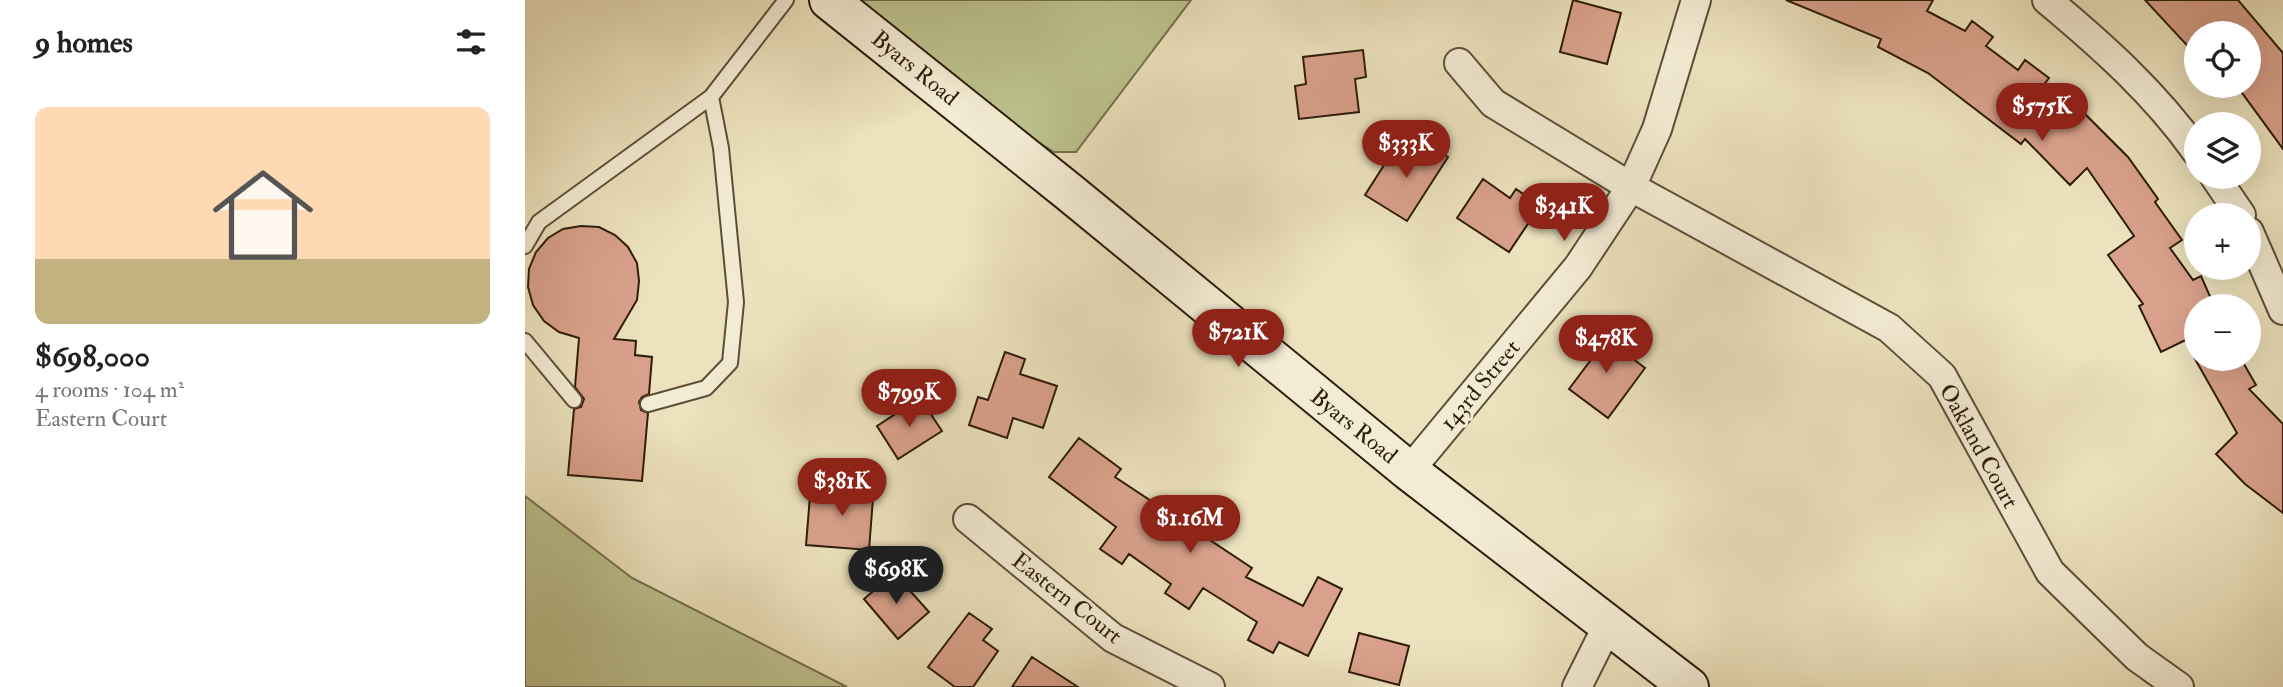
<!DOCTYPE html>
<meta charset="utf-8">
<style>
:root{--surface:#fff;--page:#f6f6f6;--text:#222;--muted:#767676;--accent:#8f2418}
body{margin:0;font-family:"IM FELL Double Pica",serif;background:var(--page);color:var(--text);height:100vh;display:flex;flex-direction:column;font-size:26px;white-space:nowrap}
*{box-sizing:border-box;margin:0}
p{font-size:23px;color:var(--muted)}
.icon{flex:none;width:38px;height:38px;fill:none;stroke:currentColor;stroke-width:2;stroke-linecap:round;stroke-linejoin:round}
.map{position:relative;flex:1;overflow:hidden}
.panel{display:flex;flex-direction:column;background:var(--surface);width:525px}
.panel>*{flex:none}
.tools{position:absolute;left:1659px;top:21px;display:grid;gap:14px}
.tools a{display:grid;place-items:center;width:77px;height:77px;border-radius:50%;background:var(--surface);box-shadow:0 7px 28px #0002;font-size:35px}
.price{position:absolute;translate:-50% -60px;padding:0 16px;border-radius:24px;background:var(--accent);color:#fff;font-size:23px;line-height:46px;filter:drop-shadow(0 2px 4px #0008)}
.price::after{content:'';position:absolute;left:50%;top:42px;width:21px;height:16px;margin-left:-10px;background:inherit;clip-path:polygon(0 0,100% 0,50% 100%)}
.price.on{background:#222;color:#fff}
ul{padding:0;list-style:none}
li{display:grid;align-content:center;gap:14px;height:371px;padding:0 35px}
li span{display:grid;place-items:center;height:217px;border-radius:14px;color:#555}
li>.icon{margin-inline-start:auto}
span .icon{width:126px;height:126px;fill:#fffc;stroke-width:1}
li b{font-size:30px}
h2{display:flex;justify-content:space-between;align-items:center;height:84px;padding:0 35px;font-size:30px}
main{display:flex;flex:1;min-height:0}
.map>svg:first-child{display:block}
.green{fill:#bcc28e;stroke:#756f4d;stroke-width:2}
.building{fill:#d9a18b;stroke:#2e1c0c;stroke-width:2}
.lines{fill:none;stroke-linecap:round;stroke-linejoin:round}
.lane-casing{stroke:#5e4e38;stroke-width:18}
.street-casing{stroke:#5e4e38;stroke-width:32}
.secondary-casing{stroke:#2e1c0c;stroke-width:42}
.lane{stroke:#f3ecd4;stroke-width:14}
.street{stroke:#f3ecd4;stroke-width:28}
.secondary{stroke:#f3ecd4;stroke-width:38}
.labels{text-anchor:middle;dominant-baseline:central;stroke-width:6;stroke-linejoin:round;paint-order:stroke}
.street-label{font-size:23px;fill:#2e1c0c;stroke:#f3ecd4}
</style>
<main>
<section class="panel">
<h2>9 homes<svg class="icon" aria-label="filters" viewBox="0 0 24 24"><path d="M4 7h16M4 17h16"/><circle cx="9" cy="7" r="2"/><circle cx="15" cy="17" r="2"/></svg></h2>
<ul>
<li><span style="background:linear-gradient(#ffd9b3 70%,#c2b280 0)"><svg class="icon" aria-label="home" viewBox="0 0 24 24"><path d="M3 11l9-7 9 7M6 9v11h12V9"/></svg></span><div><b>$698,000</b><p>4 rooms · 104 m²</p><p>Eastern Court</p></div></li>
</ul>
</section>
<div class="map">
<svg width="1758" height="687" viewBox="0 0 1758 687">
<rect width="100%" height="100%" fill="#ece2bd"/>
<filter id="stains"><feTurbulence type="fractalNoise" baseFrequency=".00286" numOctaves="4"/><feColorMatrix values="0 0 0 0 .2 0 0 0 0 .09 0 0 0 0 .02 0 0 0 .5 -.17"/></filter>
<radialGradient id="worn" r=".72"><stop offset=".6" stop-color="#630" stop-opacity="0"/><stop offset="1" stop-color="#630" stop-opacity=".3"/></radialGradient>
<path class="green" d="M329,0H666L551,152H529L500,134Z
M0,496L107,578L322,687H0Z"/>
<path class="building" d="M1048,0L1096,13L1082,64L1035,52Z
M1261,0H1408L1402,11L1440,31L1447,21L1468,37L1461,46L1493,70L1500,60L1524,78L1515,90L1547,113L1553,107L1603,157L1633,199L1630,202L1657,240L1645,248L1668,280L1676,276L1687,301L1671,306V335L1636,352L1614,306L1618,304L1583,255L1609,236L1562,168L1545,185L1500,139L1496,144L1403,73L1353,47L1356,39Z
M1620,0H1713L1758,53V149L1712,86H1724V33H1671V55Z
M838,50L841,77L830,79L834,112L774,119L770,86L781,84L778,57Z
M898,142L923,157L882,221L840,195L870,148L887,159Z
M958,179L985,198L991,189L1015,206L984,252L932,218Z
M56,226L74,227L90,235L103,247L112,263L114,281L112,300L89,339L111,341L110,355L127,357L124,394L117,397L114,402L116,410L123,413L117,481L43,475L49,409L56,407L59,399L50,387L54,338L34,332L19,321L8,305L3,287L4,269L11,252L23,238L38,229Z
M1073,332L1120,368L1083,418L1044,389L1065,361L1056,355Z
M480,352L500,359L495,374L532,386L518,428L488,418L482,438L444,425L453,397L463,400Z
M1670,359H1716L1731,385L1724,389L1758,424V513L1720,484L1691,454L1712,433Z
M395,398L417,431L373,459L352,426Z
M554,438L596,469L590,477L727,568L721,577L778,606L793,577L817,589L783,656L754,642L748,653L723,640L732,622L678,588L664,609L640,593L646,584L604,554L597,564L575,549L591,527L524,477Z
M316,482L349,485L344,550L281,545L285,496L315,499Z
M369,573L404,612L373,639L339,599Z
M444,613L467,629L458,640L473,651L448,687H430L403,667Z
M834,633L884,646L874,685L824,672Z
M507,657L553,687H487Z"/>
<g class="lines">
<g class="lane-casing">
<path id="lane" d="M0,246L14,222L186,97
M0,341L49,400
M123,404L181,388L205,363L211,302L196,148L186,97L261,0"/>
</g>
<g class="street-casing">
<path id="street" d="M1522,0C1576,45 1630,93 1671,151
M934,63L968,103L1106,187L1364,328L1417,376L1525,572L1612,657L1654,687
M1690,177L1716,215
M1724,232L1758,310
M884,471L1053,267L1106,187L1132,129L1171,0
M443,519L588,638L685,687
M1052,687L1084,623"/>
</g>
<g class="secondary-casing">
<path id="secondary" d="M304,0L544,192L884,471L1164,687"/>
</g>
<use href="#lane" class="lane"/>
<use href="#street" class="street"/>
<use href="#secondary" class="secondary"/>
</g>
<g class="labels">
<g class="street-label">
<text transform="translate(390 68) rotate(39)">Byars Road</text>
<text transform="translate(955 385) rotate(-50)">143rd Street</text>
<text transform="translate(829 426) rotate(39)">Byars Road</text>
<text transform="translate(1454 446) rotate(61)">Oakland Court</text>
<text transform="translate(542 598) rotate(38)">Eastern Court</text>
</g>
</g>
<rect width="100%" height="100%" filter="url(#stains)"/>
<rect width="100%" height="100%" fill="url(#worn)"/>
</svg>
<div class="tools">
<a><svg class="icon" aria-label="locate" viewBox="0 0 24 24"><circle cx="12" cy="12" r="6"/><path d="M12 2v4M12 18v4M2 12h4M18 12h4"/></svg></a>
<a><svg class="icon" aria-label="layers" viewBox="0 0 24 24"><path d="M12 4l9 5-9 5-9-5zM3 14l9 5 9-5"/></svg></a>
<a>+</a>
<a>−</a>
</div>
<b class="price" style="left:1517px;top:143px">$575K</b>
<b class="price" style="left:881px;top:180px">$333K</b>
<b class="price" style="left:1039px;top:243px">$341K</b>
<b class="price" style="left:713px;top:369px">$721K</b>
<b class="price" style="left:1081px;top:375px">$478K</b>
<b class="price" style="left:384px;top:429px">$799K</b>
<b class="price" style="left:317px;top:518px">$381K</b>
<b class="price" style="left:665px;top:555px">$1.16M</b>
<b class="price on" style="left:371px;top:606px">$698K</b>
</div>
</main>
